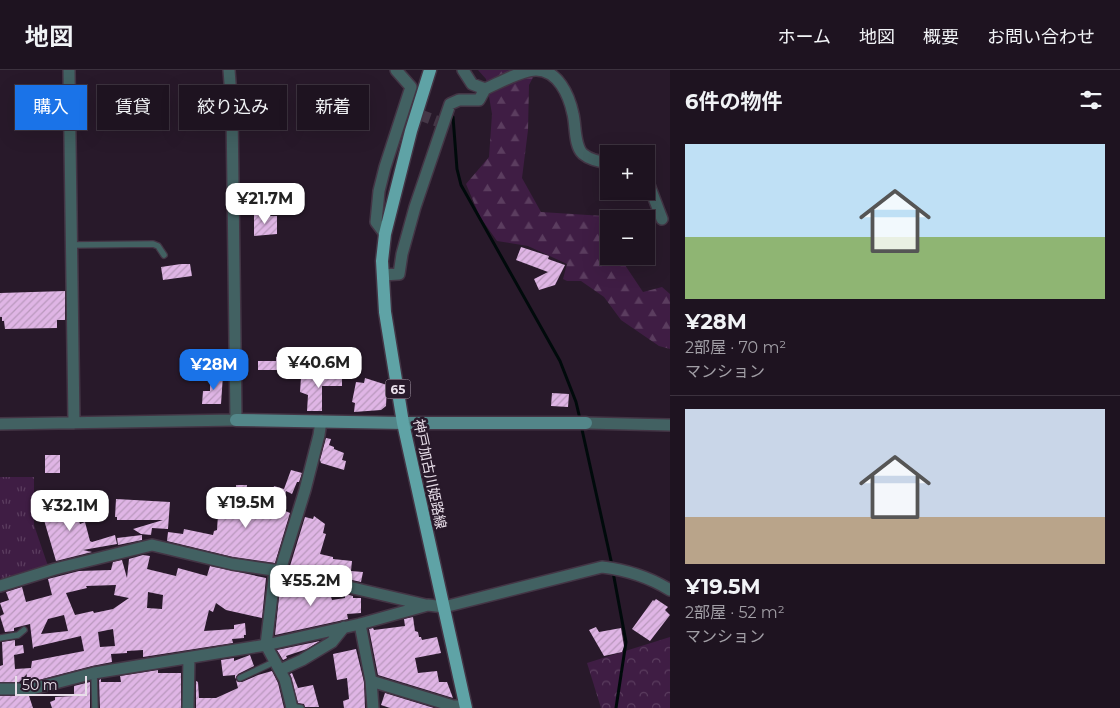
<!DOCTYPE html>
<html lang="ja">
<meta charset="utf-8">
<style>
:root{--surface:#1e1320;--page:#261c29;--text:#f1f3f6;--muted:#a19ea5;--line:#3c323e;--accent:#1a73e8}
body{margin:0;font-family:Montserrat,"Noto Sans JP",sans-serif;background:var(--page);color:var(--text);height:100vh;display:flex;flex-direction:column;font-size:19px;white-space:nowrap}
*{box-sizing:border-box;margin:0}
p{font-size:16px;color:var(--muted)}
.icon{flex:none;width:28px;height:28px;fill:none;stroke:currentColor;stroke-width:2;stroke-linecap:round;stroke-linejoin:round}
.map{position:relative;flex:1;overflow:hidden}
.side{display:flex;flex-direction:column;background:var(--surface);width:450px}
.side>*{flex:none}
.guide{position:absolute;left:15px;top:15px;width:475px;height:45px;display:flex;gap:10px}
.fabs{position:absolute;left:600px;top:75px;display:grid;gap:10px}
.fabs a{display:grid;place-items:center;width:55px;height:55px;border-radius:0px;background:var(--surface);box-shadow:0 5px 20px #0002,0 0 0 1px var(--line);font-size:25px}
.scale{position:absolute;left:15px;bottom:12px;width:72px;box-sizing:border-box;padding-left:5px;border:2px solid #e8dee9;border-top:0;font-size:14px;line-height:18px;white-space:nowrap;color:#e8dee9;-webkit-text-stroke:4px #28192a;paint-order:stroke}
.price{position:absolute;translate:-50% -42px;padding:0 11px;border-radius:10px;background:#fff;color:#222;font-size:16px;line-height:32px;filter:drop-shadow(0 1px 2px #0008)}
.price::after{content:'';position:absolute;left:50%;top:30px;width:15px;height:11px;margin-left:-8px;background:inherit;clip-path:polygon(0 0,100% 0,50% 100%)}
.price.on{background:var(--accent);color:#fff}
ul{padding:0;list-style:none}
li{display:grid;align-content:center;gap:10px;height:265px;padding:0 15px}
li+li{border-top:1px solid var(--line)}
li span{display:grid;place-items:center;height:155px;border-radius:0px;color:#555}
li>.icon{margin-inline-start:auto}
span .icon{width:90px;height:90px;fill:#fffc;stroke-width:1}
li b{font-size:21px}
h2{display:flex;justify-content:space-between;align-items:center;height:60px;padding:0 15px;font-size:21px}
.tag{padding:0 18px;border-radius:0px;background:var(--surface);box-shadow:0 5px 20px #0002,0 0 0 1px var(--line);font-size:18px;line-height:45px}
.tag.on{background:var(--accent);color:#fff}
header{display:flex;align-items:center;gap:30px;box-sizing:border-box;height:70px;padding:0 25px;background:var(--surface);border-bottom:1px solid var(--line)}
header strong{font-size:24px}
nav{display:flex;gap:28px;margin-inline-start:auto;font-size:18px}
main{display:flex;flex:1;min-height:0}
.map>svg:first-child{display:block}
.grass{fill:url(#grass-tufts)}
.forest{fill:url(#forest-firs)}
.park{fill:url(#park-crowns)}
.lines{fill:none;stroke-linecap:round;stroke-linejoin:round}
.stream{stroke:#000a0b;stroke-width:3}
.building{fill:url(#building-hatch);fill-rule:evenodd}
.street-tunnel{stroke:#453747;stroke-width:11;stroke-dasharray:11 5.5;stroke-linecap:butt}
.lane-casing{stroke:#433545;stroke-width:8}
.street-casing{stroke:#433545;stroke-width:14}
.secondary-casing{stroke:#433545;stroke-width:15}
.primary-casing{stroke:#433545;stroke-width:15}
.lane{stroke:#426162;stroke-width:5.5}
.street{stroke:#426162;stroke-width:11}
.secondary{stroke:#538689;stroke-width:12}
.primary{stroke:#5fa3a6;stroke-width:12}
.labels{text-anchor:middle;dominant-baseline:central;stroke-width:5;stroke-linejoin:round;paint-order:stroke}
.shield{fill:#28192a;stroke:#aea3b0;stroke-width:1}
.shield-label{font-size:12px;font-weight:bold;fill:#e8dee9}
.street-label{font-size:14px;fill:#e8dee9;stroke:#28192a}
</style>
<header>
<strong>地図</strong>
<nav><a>ホーム</a><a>地図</a><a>概要</a><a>お問い合わせ</a></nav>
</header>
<main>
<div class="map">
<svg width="670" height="638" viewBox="0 0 670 638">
<defs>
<pattern id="grass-tufts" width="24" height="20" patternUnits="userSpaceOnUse" patternTransform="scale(1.25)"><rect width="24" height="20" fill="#3f1d44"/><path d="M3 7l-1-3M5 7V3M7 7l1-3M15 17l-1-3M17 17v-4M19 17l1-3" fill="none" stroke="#5b3d5f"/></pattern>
<pattern id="forest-firs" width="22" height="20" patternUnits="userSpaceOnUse" patternTransform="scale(1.25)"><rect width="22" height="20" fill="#3f1d44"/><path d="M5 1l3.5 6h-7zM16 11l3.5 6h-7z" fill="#5b3d5f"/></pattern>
<pattern id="park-crowns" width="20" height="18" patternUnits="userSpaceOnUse" patternTransform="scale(1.25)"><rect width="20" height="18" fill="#3f1d44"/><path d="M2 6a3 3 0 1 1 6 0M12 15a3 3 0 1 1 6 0" fill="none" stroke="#5b3d5f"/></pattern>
<pattern id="building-hatch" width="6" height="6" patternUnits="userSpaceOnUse" patternTransform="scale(1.25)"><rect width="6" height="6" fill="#dfb5e5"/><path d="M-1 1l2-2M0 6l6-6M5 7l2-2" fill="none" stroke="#b998bd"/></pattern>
</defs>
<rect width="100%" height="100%" fill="#28192a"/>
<path class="grass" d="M0,407H34V455L48,496L2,512L0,507Z"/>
<path class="forest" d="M478,0H537L529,15L528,60L522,108L541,142L635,148L609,149V186H619L643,222L662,217L670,224V279L659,276L621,250L604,227L581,211H567L563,209L567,194L528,176L497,171L480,147L466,114L489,87L492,44L486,9Z"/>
<path class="park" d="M670,567V638H601L587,593Z"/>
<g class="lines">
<path class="stream" d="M453,47L457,99L461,115L560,291L576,332L580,349
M581,355L612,495
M613,502L626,572L616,638"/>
</g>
<path class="building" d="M254,144H262V146H277V164L254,166Z
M521,177L549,186L548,189L565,195L555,215L539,220L534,209L548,202L516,190Z
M181,194H190L192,206L163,210L161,197Z
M65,221V250H57V258L5,259L4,251H2V247H0V223Z
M276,287H293L294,300H258V291H276Z
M323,302H342V316H322V341H307L308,325L300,322L301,308H323Z
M223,305L221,334H202L203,321H210V306Z
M365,308L387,315L386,336L381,340L354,342L355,333L352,332L356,312L364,313Z
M552,323L569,324L568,337L551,336Z
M326,368L331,369L329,375L334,377V379L344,383L342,390L346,391L344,400L321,393L320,390Z
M45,385H60V403H45Z
M291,400L302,403L299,412H297L292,424L286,421L281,439L290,443L275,493L233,487L167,471L168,462L183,464L184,459L213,465L214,461L217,460L218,444L225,443L226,440H239L240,436L268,438L274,416L284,419Z
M236,415H247L246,425L236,424Z
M72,428L80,454L85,452L90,471L92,472L115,465L117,474L83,480L92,482L56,491L44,450V438Z
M116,429L170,432L168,459L152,458L151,465L141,464L133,459L163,450H117V447H115Z
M314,446L325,454L323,463L326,464L320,484L333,487V489L352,491L351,501L363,502L361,512L290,496L305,447L313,449Z
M142,465V470L118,475L117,468Z
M143,485L150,486L147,499L176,506L178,498L207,506L210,496L266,508L262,548L226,540L216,533L213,542L209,540L204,561L234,559V555L245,553L246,565H244V568L232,569L233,573L143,587V580L127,581V583L111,584L112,592L92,596L31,612H0V596L3,595L2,572L15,570V576L23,575L24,583L14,585L15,599L31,598L32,591L84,581L81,566L34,577L33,579L30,554L14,558V561L5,562L0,546L4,544L0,533L9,530L6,522L22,517L26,532L52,525L48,509L79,501L111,500L113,492L122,490L127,508L129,489ZM116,515L114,525L129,528L113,539L94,543L93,541L75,545L66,523L87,518L86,516ZM148,522L163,525L162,539L147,538ZM64,545L68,561L41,564L48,549ZM113,559L115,576L100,577L98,562Z
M281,509L329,520L332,530L345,528V524L353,526V528H361V543L347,544L348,549L275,565Z
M656,529L668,537L665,540L670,545L650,571L632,559L653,530L654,531Z
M413,547L415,561L418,562L419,567H421L422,570L437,567L441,583L415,588L418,603L437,601L439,612H447L453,628L378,605L369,559L373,558L374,560L405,556L404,549Z
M596,557L599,562L621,558L624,576L622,582L604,586L589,560Z
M320,571L307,579L286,586L287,588L283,590L277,580Z
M356,579L364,612L365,638H344L343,631L349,629L347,608L337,610L333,584Z
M250,585L254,596L238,604L235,609V605L223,606L221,590L234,588V591Z
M158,600V603H181V638H100L99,610L101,609V612H121L120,606Z
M272,601L278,613L284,638H196V611L198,612L199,628H216L238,618L236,610L238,612H242L258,605Z
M292,603L298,618L313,615L319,637H305L304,634L298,633L290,604Z
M90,612V638H52L50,632L55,630V627L74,626V616Z
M385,623L434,638H390L381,635Z
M0,626H29L33,638H0Z"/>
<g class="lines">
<path class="street-tunnel" d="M404,39L442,53"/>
<g class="lane-casing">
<path id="lane" d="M71,175L153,174L158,176L164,185
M0,568L18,565L24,560
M94,603L95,638
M240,608L276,591
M291,636L301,638"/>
</g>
<g class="street-casing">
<path id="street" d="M69,0L74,353
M463,0L472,14L485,19
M646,107L662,149
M385,164L376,152L379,121L385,97L411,17L396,0
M383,205L399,204L402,184L415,137L450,34L459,30H479L485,19C499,13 522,0 536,0C558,0 569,25 573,44C576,56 574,76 583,84C590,90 601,92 609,93
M586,353L670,355
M0,354L236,350L232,39L229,0
M275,500L266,575L285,610L292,638
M280,501L305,420L319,365L321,351
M0,516L55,499L152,475L232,494L280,501L426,535
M360,554L371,611L373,638
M280,600L302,590L332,572L344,557
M371,611L453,636H465
M0,619H32L94,603L266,575L360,554L428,535L444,537L602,497C627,500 649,507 670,520
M188,638L189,588"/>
</g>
<g class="secondary-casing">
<path id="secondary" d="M236,350L403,353H586"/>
</g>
<g class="primary-casing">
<path id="primary" d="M430,0L411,61L385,164L382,191L385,242L403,353L466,638"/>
</g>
<use href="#lane" class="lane"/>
<use href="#street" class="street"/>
<use href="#secondary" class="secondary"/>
<use href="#primary" class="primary"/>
</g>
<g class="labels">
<rect class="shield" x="385.5" y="309.5" width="25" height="19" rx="4"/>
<g class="shield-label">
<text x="398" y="319">65</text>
</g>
<g class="street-label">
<text transform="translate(430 404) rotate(78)">神戸加古川姫路線</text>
</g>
</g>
</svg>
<div class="fabs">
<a>+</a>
<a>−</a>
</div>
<div class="scale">50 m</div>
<b class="price" style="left:265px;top:155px">¥21.7M</b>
<b class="price" style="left:319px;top:319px">¥40.6M</b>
<b class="price on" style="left:214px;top:321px">¥28M</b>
<b class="price" style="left:246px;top:459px">¥19.5M</b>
<b class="price" style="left:70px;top:462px">¥32.1M</b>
<b class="price" style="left:311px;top:537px">¥55.2M</b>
<div class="guide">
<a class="tag on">購入</a>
<a class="tag">賃貸</a>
<a class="tag">絞り込み</a>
<a class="tag">新着</a>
</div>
</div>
<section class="side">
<h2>6件の物件<svg class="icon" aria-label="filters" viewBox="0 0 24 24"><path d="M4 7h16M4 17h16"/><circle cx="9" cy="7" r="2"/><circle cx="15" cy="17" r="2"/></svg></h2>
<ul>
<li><span style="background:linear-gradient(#bfe0f5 60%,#8fb573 0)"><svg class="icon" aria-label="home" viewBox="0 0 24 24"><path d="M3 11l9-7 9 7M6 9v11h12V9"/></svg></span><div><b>¥28M</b><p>2部屋 · 70 m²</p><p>マンション</p></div></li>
<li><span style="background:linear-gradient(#c9d6e8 70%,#b9a48a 0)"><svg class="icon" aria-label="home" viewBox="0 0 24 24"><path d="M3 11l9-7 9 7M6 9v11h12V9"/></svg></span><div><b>¥19.5M</b><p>2部屋 · 52 m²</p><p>マンション</p></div></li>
</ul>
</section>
</main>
